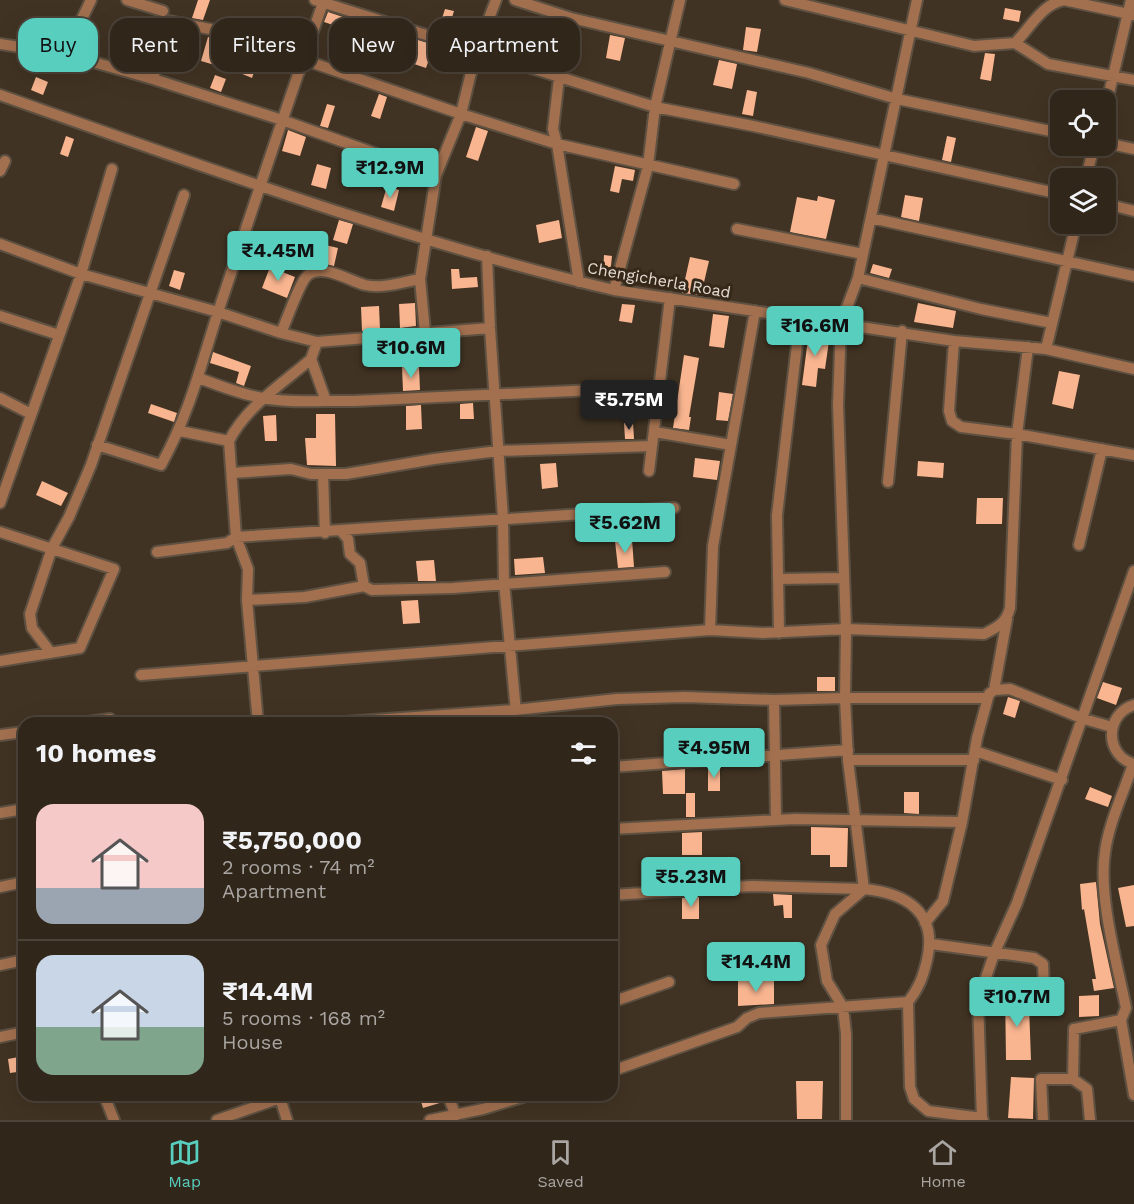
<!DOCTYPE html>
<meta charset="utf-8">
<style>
:root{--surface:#31261a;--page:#392e23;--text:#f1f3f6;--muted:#a8a5a2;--line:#4c4339;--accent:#58cebf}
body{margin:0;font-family:"Work Sans",sans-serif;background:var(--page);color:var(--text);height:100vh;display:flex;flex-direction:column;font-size:22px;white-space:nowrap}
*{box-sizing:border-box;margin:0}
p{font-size:20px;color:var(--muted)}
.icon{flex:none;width:33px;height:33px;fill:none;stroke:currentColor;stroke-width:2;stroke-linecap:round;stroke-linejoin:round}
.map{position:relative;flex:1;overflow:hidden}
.drawer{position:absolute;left:18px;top:717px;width:600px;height:384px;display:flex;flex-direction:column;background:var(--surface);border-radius:18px;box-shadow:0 6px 24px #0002,0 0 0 2px var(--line)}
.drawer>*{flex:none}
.banner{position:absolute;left:18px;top:18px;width:600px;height:54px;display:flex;gap:12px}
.fabs{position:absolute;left:1050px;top:90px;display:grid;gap:12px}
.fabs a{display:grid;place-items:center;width:66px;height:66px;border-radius:12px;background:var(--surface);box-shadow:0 6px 24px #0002,0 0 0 2px var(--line);font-size:30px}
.price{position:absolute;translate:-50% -51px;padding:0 14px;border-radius:6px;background:var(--accent);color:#111;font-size:20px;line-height:39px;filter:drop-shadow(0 2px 3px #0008)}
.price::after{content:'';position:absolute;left:50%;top:36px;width:18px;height:14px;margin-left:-9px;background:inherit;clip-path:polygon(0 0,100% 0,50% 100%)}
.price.active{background:#222;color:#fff}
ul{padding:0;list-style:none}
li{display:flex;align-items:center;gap:18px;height:150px;padding:0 18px}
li+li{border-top:2px solid var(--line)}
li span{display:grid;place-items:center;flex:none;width:168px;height:120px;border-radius:18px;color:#555}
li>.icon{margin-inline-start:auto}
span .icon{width:72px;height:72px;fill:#fffc;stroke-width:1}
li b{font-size:26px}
h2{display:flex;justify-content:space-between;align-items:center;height:72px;padding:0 18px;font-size:26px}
.chip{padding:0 21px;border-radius:18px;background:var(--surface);box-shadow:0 6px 24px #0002,0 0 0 2px var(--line);font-size:21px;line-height:54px}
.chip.active{background:var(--accent);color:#111}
.menu{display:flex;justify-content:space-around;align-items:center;height:84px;border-top:2px solid var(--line);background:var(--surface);font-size:16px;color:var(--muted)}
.menu a{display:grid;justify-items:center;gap:3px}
.menu .active{color:var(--accent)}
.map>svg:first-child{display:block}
.building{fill:#f8b590}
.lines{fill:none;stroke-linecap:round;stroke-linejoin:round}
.street-casing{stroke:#5e5142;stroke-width:14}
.street{stroke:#a2704f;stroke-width:10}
.labels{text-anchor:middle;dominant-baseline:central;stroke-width:6;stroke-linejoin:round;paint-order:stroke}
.street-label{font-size:16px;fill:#e4dbd2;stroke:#372919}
</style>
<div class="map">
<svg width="1134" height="1120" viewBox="0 0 1134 1120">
<rect width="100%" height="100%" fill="#413323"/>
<path class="building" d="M198,0H210L203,20L192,18Z
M1005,8L1021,11L1019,22L1003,19Z
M445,9L454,11L447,34L438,31Z
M328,12L346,18L342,28L324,22Z
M47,22L60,27L53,44L40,39Z
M373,26L383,29L375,51L365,48Z
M746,27L761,29L757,52L743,50Z
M610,35L625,38L620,61L606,58Z
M208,37L225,41L218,66L201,61Z
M415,39L434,45L426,68L408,62Z
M985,53L995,54L991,81L980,79Z
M239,60L256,66L252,78L235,71Z
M719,60L737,64L732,89L713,85Z
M215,75L226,79L221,92L210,88Z
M36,77L48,82L43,95L31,90Z
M747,90L757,92L753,116L742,114Z
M379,94L387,97L380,119L371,116Z
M327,104L335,106L328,128L320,126Z
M476,127L488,131L478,161L466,157Z
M288,130L306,137L300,156L282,151Z
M66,136L74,139L68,157L60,154Z
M947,136L956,138L951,162L942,160Z
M317,164L331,168L326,189L311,185Z
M615,166L635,170L633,181L622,179L619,193L610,191Z
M387,186L399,190L394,211L381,207Z
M905,195L923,198L919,221L901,217Z
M818,196L835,200L826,239L790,232L797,197L817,201Z
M339,220L353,224L347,244L333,240Z
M559,220L562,238L539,243L536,225Z
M321,244L338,248L334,266L317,262Z
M604,255L612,256L610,275L603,274Z
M690,257L709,261L701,295L682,293Z
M873,264L892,269L889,278L870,273Z
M270,267L295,277L287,298L262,288Z
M451,269H459L460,278L477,277L478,287L452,289Z
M174,270L185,273L180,290L169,286Z
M415,303L416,326L400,328L399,304Z
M918,303L956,311L953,328L914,322Z
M622,304L635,305L632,323L619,321Z
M379,306L380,329L362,331L361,307Z
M713,314L729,316L724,348L709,346Z
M809,331L830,334L825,369L818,368L816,387L802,385Z
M213,352L251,366L244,386L236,383L239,372L210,363Z
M684,355L699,358L689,417H691L689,430L673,428Z
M402,367H419L420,390L403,391Z
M1059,371L1080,375L1073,409L1052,404Z
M719,392L733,394L728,421L716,420Z
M473,403L474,419H460V404Z
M151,404L177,413L174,422L148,413Z
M421,405L422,429L406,430V406Z
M316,414H335L336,466L307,465L305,438H316Z
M276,415L277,441H265L263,416Z
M633,422L634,439H625L624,423Z
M695,458L720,461L717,480L693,477Z
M918,461L944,463L943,478L917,476Z
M556,463L558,487L542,489L540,464Z
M42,481L68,493L61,506L36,495Z
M977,498H1003L1002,524H976Z
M632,539L634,567L618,568L615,541Z
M543,557L545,573L515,575L514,559Z
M434,560L436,581H418L416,561Z
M418,600L420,623L403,624L401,601Z
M817,677H835V691H817Z
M1103,682L1122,688L1116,705L1097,698Z
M1008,697L1020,701L1015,718L1003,714Z
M689,728H702V753H689Z
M720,767V791H708V768Z
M685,769V794H663L662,771Z
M1090,787L1112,796L1108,807L1085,799Z
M904,792H919V814L904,813Z
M686,793H695V817H686Z
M811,827L848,828L847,867H830V855H811Z
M702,832V855H682V833Z
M1096,882L1100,924L1114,988L1094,991L1092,979H1096L1084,909L1082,910L1080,884Z
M1134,885V926L1126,927L1118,888Z
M773,894L792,895V918H784L783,905L774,906Z
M699,897V919H682V898Z
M773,956H790V980L774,981Z
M738,981H774V1004L738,1006Z
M1016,987L1017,1005H1029L1031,1060H1006L1005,988Z
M1099,995V1016L1079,1017V996Z
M24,1056V1071L10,1073L8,1059Z
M1011,1077L1034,1078L1033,1119L1008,1118Z
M796,1081H823L822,1119H797Z
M419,1095H441L443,1102L423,1108Z"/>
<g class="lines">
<g class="street-casing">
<path id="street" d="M127,0L163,11
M315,0L655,107L648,166L614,290
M515,0L571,18L809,73L897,99L1060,133
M680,0L655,107L753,126L1060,194
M785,0L974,46L1015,43C1030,28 1042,4 1064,0L1134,15
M917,0L858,278L841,323L838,405L846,629L845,698L848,760L864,889C906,893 938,912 927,960C923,977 919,988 908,1002L910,1087L914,1099L928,1111L982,1118L983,1120
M1015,43L1048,64L1134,80
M0,44L65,54L153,79L282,120L436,175L420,279L425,332
M65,54L91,0
M559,78L553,129L557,144L579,282
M153,79L169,21L220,31L461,114L476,52L496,0
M0,95C202,166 405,241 614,290L954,341L1046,349L1134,369
M1106,106L1131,0
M1106,143L1134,149
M0,171L5,161
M436,175L461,114L557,144L734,184
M1086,178L1094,146
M1106,204L1134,211
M871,218L1134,276
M737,229L863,254
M0,244L81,274L218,312L281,333L317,342L490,328
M487,256L490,328L503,518L504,582L517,723
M858,278L981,309L1052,323
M0,316L59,335
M281,333C286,322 300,281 308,275C322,263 350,281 365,285C382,289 403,282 420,279
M954,341L949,411L952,421L961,427L1017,434L1134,455
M1046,349L1076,224
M199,378C250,398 271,403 326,401L311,359L317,342
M0,398L31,414
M326,401H354L659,387
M180,431L229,441
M655,432L731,445
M97,445L161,465C191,411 202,360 221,303C255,202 288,101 324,0
M649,471L670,298
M232,473L291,469L311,474H346L434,459L498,451L652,446
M323,474L325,533
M888,482L902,331
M0,503L81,274L112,169
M0,532L114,569L80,648L0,661
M342,532L348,539L350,554L360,563L364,586L372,590L453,588L665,572
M1079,545L1102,449
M157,552L227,543L236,537L674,508
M779,579L843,578
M247,600L305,597L364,586
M710,630L713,546L755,311
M779,633L777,515L800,319
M51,653L32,628L30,614L52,548L69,517L91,465L184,195
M141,675L710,630L763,633L846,629L984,634C998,627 1006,623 1010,608L1017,434L1028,347
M994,690L1007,619
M774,700L776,820
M1134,705C1105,714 1104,755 1134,764
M81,723L110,719
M258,723L247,600L248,569L236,537L229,441C246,407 282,384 311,359
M331,723L515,710L617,699L685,697L774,700L845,698H988
M0,735L24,732
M975,751L1062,780
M848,760H974
M1133,764C1124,792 1109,822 1105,852C1098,896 1117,963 1126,1008L1121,1020L1134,1095
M612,767L848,750
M0,813L24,809
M612,829L795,819L962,822L977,738L989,694L994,690L1010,689L1084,719L1112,727
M0,887L24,882
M612,895L752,886L864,889
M925,923L943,901L962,822
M931,944L1034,958L1043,964L1044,989
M0,965L24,960
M612,1002L669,982
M0,1037L24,1032
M612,1071L737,1027L747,1018L759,1013L908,1002
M1073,1079L1074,1029L1121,1020
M104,1095L114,1120
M279,1095L287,1120
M448,1095L455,1114L453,1120
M982,1118L978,1001L994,954L1017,903L1134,571
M217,1120L289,1095
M430,1120L483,1109L529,1095
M846,1120V1034L843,1007L827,981L821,945L835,914L864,889
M1043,1120L1041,1079H1073L1087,1089L1090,1120"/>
</g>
<use href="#street" class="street"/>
</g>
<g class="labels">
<g class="street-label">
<text transform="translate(659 280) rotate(10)">Chengicherla Road</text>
</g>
</g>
</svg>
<div class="fabs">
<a><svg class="icon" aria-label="locate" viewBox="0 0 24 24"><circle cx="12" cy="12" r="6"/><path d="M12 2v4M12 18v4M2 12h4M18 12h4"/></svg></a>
<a><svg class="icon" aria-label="layers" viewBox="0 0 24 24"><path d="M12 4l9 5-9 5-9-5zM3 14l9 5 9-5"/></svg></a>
</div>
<b class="price" style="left:390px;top:199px">₹12.9M</b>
<b class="price" style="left:278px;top:282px">₹4.45M</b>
<b class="price" style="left:815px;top:357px">₹16.6M</b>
<b class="price" style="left:411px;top:379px">₹10.6M</b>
<b class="price active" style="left:629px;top:431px">₹5.75M</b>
<b class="price" style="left:625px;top:554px">₹5.62M</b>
<b class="price" style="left:714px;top:779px">₹4.95M</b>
<b class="price" style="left:691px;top:908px">₹5.23M</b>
<b class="price" style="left:756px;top:993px">₹14.4M</b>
<b class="price" style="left:1017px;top:1028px">₹10.7M</b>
<div class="banner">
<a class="chip active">Buy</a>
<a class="chip">Rent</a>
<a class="chip">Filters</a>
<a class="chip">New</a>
<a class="chip">Apartment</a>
</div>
<section class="drawer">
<h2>10 homes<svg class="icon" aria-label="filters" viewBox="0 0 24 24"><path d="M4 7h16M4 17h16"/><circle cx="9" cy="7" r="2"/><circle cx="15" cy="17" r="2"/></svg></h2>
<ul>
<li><span style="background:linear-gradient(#f6c9c9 70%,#9aa5b1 0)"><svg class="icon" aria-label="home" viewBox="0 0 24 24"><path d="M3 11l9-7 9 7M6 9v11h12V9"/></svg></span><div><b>₹5,750,000</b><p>2 rooms · 74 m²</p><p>Apartment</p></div></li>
<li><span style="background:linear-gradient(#c9d6e8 60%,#7fa58c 0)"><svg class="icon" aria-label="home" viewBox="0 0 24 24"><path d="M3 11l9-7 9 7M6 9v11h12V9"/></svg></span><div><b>₹14.4M</b><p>5 rooms · 168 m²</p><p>House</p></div></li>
</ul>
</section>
</div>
<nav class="menu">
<a class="active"><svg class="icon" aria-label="map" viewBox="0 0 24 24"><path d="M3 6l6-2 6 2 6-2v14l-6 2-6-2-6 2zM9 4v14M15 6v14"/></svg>Map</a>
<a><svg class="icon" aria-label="saved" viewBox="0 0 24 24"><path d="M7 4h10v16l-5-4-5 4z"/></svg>Saved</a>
<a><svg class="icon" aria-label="home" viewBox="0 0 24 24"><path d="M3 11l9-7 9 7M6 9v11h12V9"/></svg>Home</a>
</nav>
